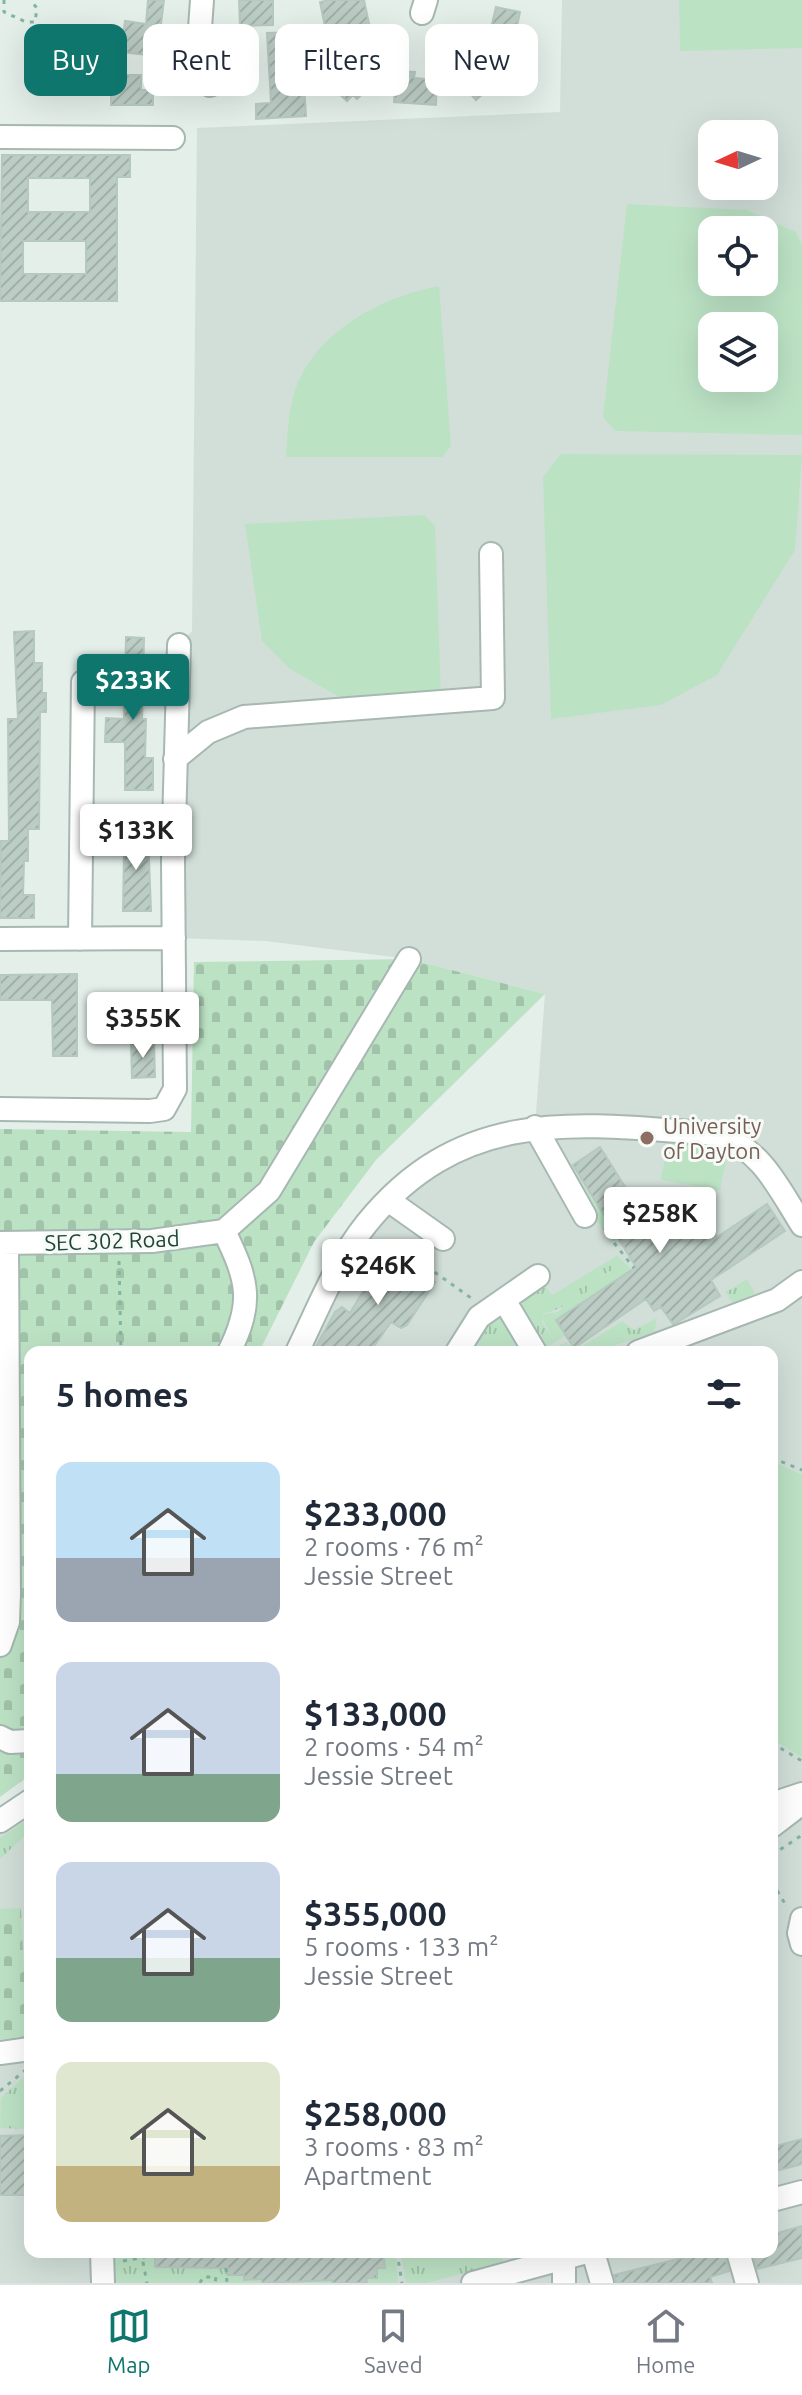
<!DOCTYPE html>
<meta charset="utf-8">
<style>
:root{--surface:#fff;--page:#f2f2f3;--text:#1f2937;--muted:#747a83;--line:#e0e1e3;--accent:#0f766e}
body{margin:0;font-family:Ubuntu,sans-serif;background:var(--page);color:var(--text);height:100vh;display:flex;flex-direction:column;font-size:30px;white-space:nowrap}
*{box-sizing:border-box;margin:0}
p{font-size:26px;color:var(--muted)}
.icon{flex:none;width:44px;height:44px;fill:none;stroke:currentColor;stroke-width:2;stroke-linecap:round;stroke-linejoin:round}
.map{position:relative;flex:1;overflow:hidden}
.panel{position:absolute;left:24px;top:1346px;width:754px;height:912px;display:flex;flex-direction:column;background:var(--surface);border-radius:16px;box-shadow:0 8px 32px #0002}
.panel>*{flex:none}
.hud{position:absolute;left:24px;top:24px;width:754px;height:72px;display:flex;gap:16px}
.needle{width:52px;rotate:266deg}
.fabs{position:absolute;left:698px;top:120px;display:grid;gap:16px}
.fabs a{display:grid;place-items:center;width:80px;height:80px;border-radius:16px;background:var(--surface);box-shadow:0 8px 32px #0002;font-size:40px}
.price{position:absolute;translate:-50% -68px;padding:0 18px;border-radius:8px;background:#fff;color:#222;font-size:26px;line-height:52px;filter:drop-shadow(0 2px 4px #0008)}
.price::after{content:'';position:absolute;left:50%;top:48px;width:24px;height:18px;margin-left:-12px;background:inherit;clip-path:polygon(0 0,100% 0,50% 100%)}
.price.selected{background:var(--accent);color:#fff}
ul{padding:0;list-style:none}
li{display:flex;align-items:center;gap:24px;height:200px;padding:0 32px}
li span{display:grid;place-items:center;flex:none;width:224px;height:160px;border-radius:16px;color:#555}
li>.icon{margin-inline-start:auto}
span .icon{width:96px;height:96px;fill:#fffc;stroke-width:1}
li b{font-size:34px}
h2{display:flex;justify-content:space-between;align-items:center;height:96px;padding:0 32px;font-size:34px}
.tag{padding:0 28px;border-radius:16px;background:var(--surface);box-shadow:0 8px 32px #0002;font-size:28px;line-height:72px}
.tag.selected{background:var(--accent);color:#fff}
.menu{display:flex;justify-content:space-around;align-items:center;height:112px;border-top:2px solid var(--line);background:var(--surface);font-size:22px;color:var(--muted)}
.menu a{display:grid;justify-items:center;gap:4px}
.menu .selected{color:var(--accent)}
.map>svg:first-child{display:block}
.built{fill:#d2dfd9;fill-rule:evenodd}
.grass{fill:url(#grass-tufts)}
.cemetery{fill:url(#cemetery-stones)}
.green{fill:#bce2c4;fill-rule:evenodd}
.building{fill:url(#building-hatch);stroke:#b6c9c0;stroke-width:2;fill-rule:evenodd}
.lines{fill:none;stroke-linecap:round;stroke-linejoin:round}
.minor-casing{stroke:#a6b8b1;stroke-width:26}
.path{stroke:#82b5a2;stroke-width:3;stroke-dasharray:4 6;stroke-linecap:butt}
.minor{stroke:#fff;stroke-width:22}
.education-dot{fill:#8d6e63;stroke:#f6fbf8;stroke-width:3}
.labels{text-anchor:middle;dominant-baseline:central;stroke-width:6;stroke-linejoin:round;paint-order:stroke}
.education-label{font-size:22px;fill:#785e54;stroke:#f6fbf8;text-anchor:start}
.street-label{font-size:22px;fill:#214338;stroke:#f6fbf8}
</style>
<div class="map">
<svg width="802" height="2283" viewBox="0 0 802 2283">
<defs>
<pattern id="grass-tufts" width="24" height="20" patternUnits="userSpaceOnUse" patternTransform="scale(2)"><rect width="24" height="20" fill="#bce2c4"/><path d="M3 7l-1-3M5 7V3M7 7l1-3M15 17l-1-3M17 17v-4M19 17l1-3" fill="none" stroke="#a1c3a9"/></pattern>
<pattern id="cemetery-stones" width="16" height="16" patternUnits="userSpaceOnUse" patternTransform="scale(2)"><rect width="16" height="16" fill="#bce2c4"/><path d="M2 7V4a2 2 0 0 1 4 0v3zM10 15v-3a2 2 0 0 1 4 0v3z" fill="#a1c3a9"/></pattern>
<pattern id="building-hatch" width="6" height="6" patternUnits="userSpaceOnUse" patternTransform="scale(2)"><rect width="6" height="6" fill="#bccdc5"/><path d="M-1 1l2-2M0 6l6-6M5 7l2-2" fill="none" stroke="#a1b1aa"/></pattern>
</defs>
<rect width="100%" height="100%" fill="#e4efea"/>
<path class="built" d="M562,0H802V2283H0V1826L30,1807V2252H772V1352H297L348,1250L422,1172L535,1126L545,994L409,959L265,941L174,938L179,645L192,631L197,128L560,112ZM712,134H764V186H712ZM712,230H764V282H712ZM712,326H764V378H712Z"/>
<path class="grass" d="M571,1166L618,1238L611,1243L565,1169Z
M613,1258L617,1266C612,1273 608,1271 601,1276C594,1280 593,1285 589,1291C584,1296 552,1314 543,1313L542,1322L555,1342L544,1350L521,1309L522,1300L537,1286L546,1287L552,1295Z
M747,1279L755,1293L735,1307L726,1292Z
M500,1317L505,1318L529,1352H465C473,1338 484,1321 500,1317Z
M657,1318L654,1332L596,1352L552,1350L566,1342L576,1350L622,1321L634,1330Z
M30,1818V1831L0,1859V1838Z
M30,2071V2129L0,2128L1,2098Z
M113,2252H396L398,2283H113Z
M400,2252H493L502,2254L503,2263L426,2283H406Z"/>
<path class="cemetery" d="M409,959L545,994L376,1160L314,1242L259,1352H30V1775L0,1797V1129L191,1132L194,962Z
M21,1908L27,2038L0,2039V1909Z"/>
<path class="green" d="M679,0H802V48L680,51Z
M627,204L747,210L796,232L802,245V435L615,431L603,417ZM712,230H764V282H712ZM712,326H764V378H712Z
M439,286L451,446L442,457H286C288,431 288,401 300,378C325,326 386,296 439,286Z
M561,454L802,455L795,550L717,675L661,705L551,719L543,477Z
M424,515L435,526L441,695L345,700L290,669L262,641L245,524Z
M670,1140L728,1151L720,1190L660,1180Z
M617,1255L632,1270L556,1320L566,1335L555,1342L540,1315L558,1312L572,1299L585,1294L594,1280L616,1268L613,1258Z
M772,1461L802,1475V1757L772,1739Z
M431,2252H451L452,2264L447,2274L439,2275L425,2260Z"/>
<path class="building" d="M148,0H164L157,56L121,52L125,21L146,24Z
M239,0H273V25L240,26Z
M330,0H364L371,33L328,42L320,2Z
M496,7L520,12L512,50L480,44L483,27L491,28Z
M295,32L296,87L304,86L306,116L256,119V104L271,103L267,33Z
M357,40L385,71L357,99L353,95L347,101L336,91L342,84L328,69Z
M480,54L501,78L476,100L455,76Z
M396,71L415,72L414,78L437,80L436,105L394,102Z
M111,75H141V90H153V105H111Z
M2,155H130V177H117V301H0ZM28,178H90V212H28ZM23,241H86V274H23Z
M34,631V663H42V693H46V712H40L39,829H28V861H24L23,895H34V918H0L1,841H9L8,719H18L14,632Z
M126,637L144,638L142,719H146L145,758H153V790H125V742H105L106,718L124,719Z
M120,834H148L151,911H123L124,853H120Z
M77,974V1056H53L52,1000H0V975Z
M131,1042H154L155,1077L132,1078Z
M600,1147L651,1228L678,1211L683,1219L700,1208L717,1237L767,1204L785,1231L711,1280L720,1296L676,1323L673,1324L661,1307L654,1311L646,1299L574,1348L556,1320L636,1267L573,1165Z
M402,1252L421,1265L417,1271L435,1282L407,1325L401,1328L391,1322L370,1352H313L335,1312L342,1307L350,1313L383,1258L386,1260L391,1253L398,1258Z
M30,2135V2195H0V2136Z
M802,2139V2164L776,2171L772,2147Z
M802,2226V2258L757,2269L753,2252H772L774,2234Z
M155,2252H383L385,2268H377V2278H366L367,2283H332V2280L262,2283V2279L244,2280V2275H228V2268L155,2267Z
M706,2252H724L729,2271L710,2277L712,2283H616L614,2275Z"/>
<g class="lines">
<g class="minor-casing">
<path id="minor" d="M202,0L199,42L210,85
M422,13L426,0
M0,137L173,138
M175,759L208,732L244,717L493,698L491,554
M0,939L174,938
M80,939L83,682
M0,1109L150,1111L164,1109L175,1089L173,861L179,645
M535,1127L585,1216
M388,1200L443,1239
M224,1231C248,1280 254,1302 229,1352
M0,1243L152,1241L224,1231L269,1191L409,959
M504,1300L535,1352
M297,1352C318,1309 337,1260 367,1223C464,1104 581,1124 716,1134C762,1149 778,1187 802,1225
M457,1352L479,1317L538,1276
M638,1352L777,1300L802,1282
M0,1645L8,1622L9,1594L7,1243
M0,1737L10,1742L30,1741
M772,1804L802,1794
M0,1821L30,1801
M772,1826L802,1803
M802,1919L799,1933L802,1944
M0,2053L30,2049
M772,2200L802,2192
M102,2252L103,2283
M593,2252L602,2283
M738,2252L747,2283
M473,2283L587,2252
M564,2283V2259"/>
</g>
<path class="path" d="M4,0V12L26,22H35L37,8L30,0
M614,1243L634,1268
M419,1246L412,1256L471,1298
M119,1261L121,1352
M79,1352L119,1351
M772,1458L802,1470
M772,1743L802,1761
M772,1855L802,1835
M772,1882L787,1907
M0,2091L28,2068
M141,2252L147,2283
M397,2252L402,2283
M123,2261L155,2255
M226,2268L227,2283
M200,2283L203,2277H216L215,2283"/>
<use href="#minor" class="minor"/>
</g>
<circle class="education-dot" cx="647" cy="1138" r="8"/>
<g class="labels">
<g class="education-label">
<text x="663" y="1125">University<tspan x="663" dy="25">of Dayton</tspan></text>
</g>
<g class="street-label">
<text transform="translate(112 1240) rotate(-2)">SEC 302 Road</text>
</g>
</g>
</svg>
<div class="fabs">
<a><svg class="needle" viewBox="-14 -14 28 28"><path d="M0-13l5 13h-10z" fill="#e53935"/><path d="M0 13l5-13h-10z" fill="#747a83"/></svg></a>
<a><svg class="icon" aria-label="locate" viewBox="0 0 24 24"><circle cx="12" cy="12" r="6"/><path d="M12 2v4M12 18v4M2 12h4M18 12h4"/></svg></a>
<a><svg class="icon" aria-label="layers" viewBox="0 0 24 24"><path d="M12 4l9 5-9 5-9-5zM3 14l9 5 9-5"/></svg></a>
</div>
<b class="price selected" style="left:133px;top:722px">$233K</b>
<b class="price" style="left:136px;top:872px">$133K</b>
<b class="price" style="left:143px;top:1060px">$355K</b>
<b class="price" style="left:660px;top:1255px">$258K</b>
<b class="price" style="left:378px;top:1307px">$246K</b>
<div class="hud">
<a class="tag selected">Buy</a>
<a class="tag">Rent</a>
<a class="tag">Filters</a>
<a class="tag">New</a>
</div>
<section class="panel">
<h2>5 homes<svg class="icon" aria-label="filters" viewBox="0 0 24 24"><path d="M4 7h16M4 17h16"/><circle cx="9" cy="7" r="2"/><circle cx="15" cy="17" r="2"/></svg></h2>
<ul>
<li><span style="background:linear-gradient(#bfe0f5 60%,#9aa5b1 0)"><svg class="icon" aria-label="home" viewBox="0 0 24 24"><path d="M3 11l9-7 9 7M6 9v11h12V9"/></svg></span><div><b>$233,000</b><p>2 rooms · 76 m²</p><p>Jessie Street</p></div></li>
<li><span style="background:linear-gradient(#c9d6e8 70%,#7fa58c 0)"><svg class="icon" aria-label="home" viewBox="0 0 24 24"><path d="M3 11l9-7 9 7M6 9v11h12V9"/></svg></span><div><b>$133,000</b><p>2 rooms · 54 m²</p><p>Jessie Street</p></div></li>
<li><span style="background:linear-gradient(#c9d6e8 60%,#7fa58c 0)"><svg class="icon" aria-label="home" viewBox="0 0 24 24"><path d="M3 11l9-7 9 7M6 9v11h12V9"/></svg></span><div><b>$355,000</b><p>5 rooms · 133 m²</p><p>Jessie Street</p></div></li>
<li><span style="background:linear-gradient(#dfe7d0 65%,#c2b280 0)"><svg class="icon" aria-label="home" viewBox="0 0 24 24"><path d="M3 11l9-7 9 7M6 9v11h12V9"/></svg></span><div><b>$258,000</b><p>3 rooms · 83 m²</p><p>Apartment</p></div></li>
</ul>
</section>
</div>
<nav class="menu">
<a class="selected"><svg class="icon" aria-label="map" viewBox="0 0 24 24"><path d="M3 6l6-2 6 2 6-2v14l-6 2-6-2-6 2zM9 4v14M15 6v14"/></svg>Map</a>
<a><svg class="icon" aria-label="saved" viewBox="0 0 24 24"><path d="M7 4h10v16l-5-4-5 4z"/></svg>Saved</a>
<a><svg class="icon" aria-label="home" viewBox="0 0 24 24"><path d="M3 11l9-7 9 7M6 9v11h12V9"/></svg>Home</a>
</nav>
